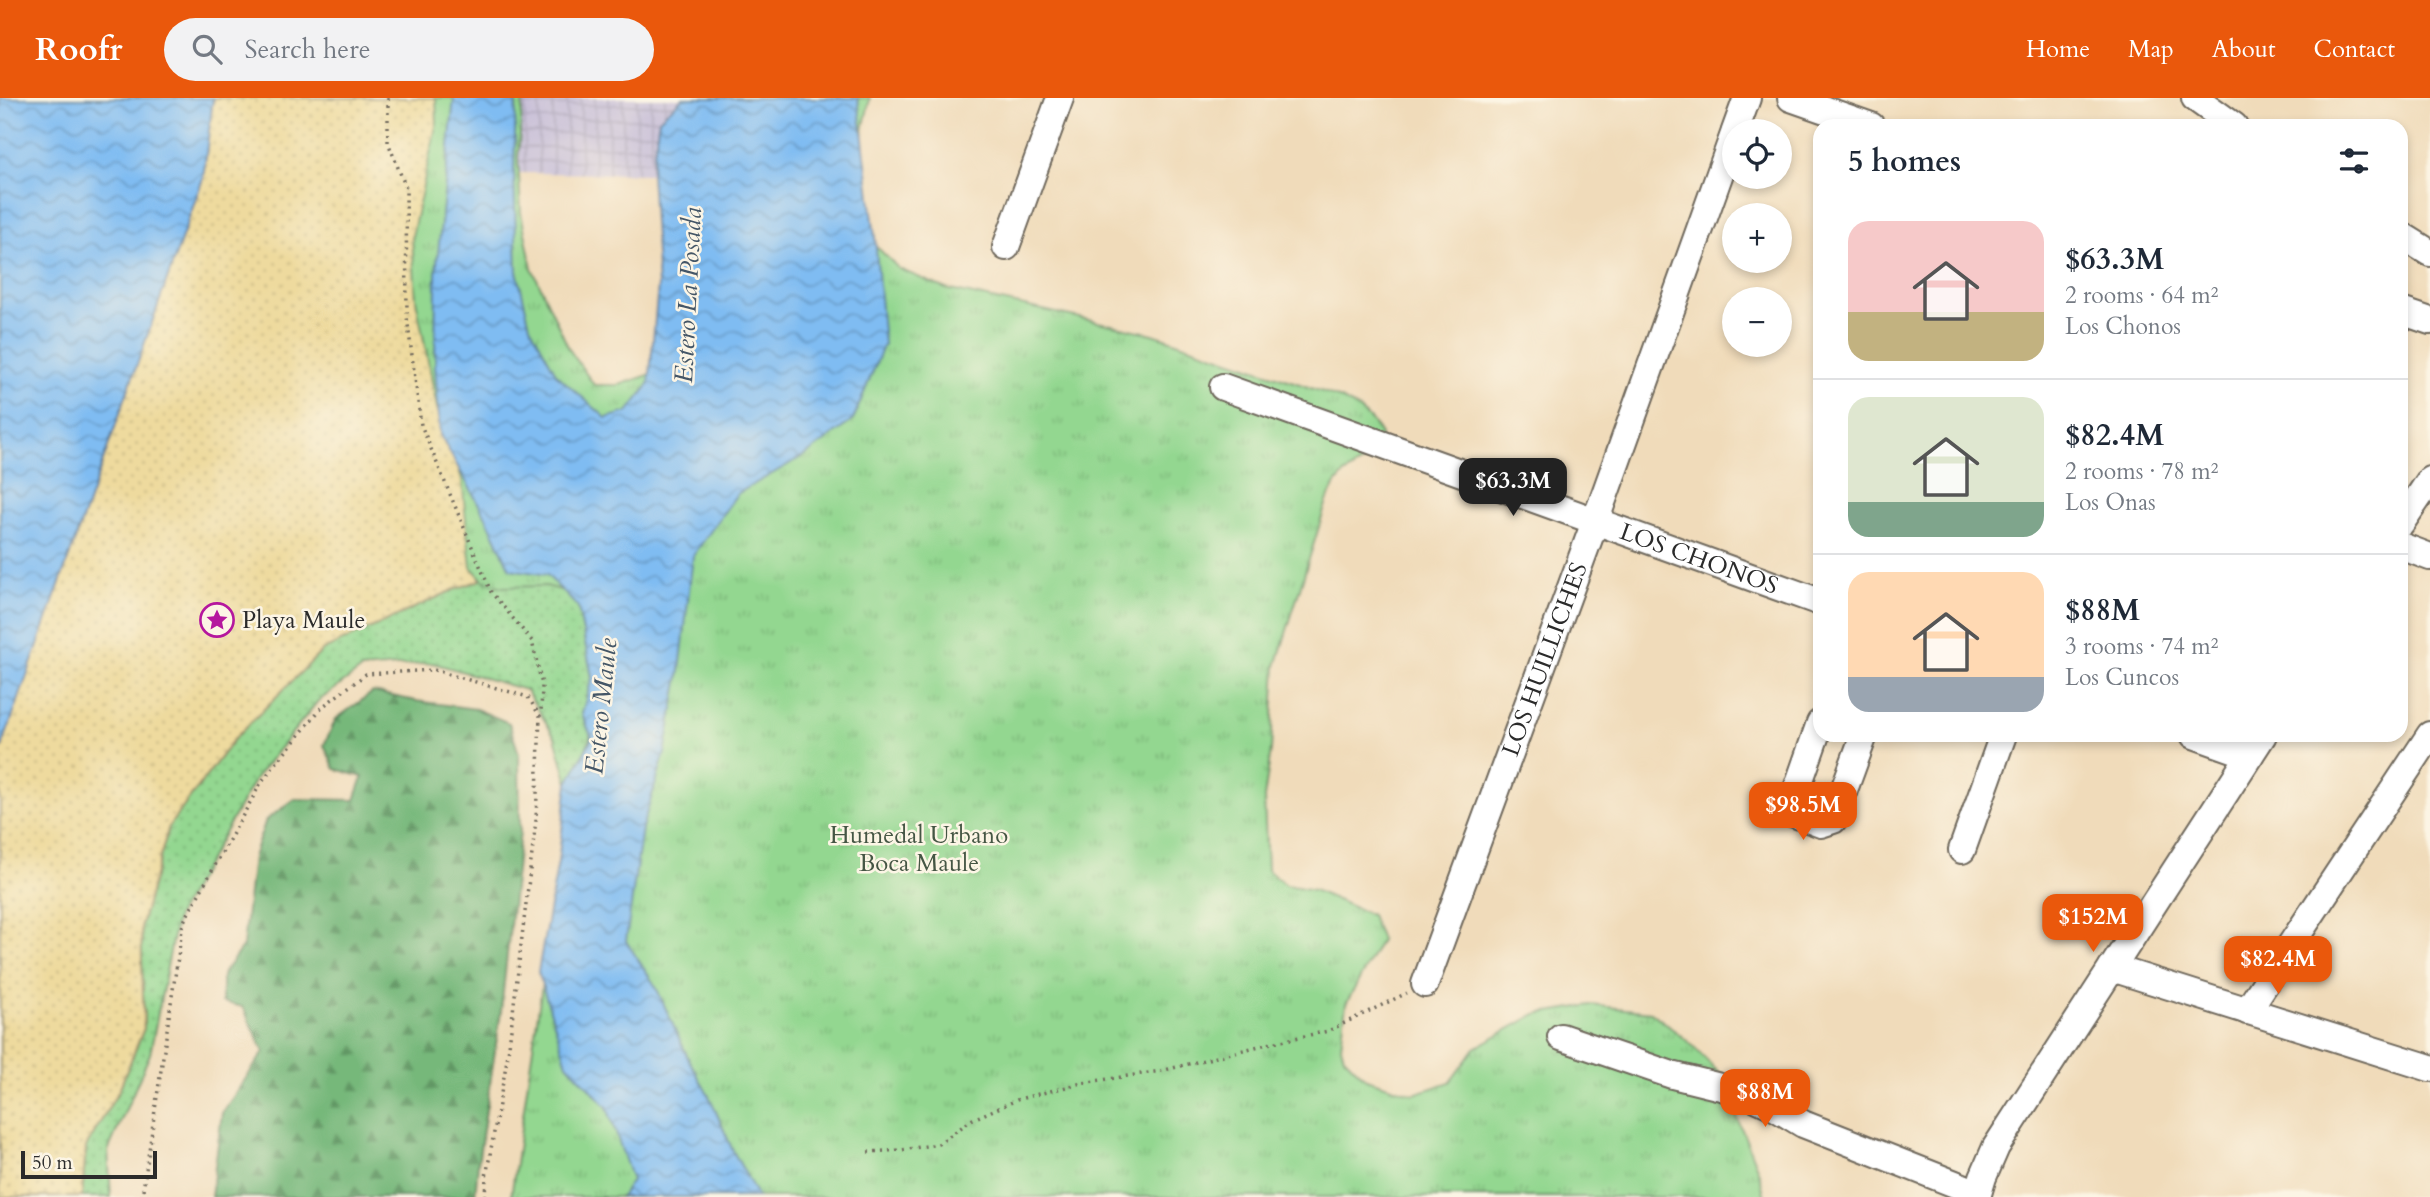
<!DOCTYPE html>
<meta charset="utf-8">
<style>
:root{--surface:#fff;--page:#f2f2f3;--text:#1f2937;--muted:#747a83;--line:#e0e1e3;--accent:#ea580c}
body{margin:0;font-family:Cardo,serif;background:var(--page);color:var(--text);height:100vh;display:flex;flex-direction:column;font-size:26px;white-space:nowrap}
*{box-sizing:border-box;margin:0}
p{font-size:23px;color:var(--muted)}
.icon{flex:none;width:38px;height:38px;fill:none;stroke:currentColor;stroke-width:2;stroke-linecap:round;stroke-linejoin:round}
.map{position:relative;flex:1;overflow:hidden}
.sheet{position:absolute;left:1813px;top:21px;width:595px;height:623px;display:flex;flex-direction:column;background:var(--surface);border-radius:21px;box-shadow:0 4px 10px #0003}
.sheet>*{flex:none}
.tools{position:absolute;left:1722px;top:21px;display:grid;gap:14px}
.tools a{display:grid;place-items:center;width:70px;height:70px;border-radius:50%;background:var(--surface);box-shadow:0 4px 10px #0003;font-size:35px}
.scale{position:absolute;left:21px;bottom:18px;width:136px;box-sizing:border-box;padding-left:7px;border:4px solid #2b2b2b;border-top:0;font-size:19px;line-height:24px;white-space:nowrap;color:#2b2b2b;-webkit-text-stroke:5px #fcf5e5;paint-order:stroke}
.price{position:absolute;translate:-50% -60px;padding:0 16px;border-radius:14px;background:var(--accent);color:#fff;font-size:23px;line-height:46px;filter:drop-shadow(0 2px 4px #0008)}
.price::after{content:'';position:absolute;left:50%;top:42px;width:21px;height:16px;margin-left:-10px;background:inherit;clip-path:polygon(0 0,100% 0,50% 100%)}
.price.current{background:#222;color:#fff}
ul{padding:0;list-style:none}
li{display:flex;align-items:center;gap:21px;height:175px;padding:0 35px}
li+li{border-top:2px solid var(--line)}
li span{display:grid;place-items:center;flex:none;width:196px;height:140px;border-radius:21px;color:#555}
li>.icon{margin-inline-start:auto}
span .icon{width:84px;height:84px;fill:#fffc;stroke-width:1}
li b{font-size:30px}
h2{display:flex;justify-content:space-between;align-items:center;height:84px;padding:0 35px;font-size:30px}
header{display:flex;align-items:center;gap:42px;box-sizing:border-box;height:98px;padding:0 35px;background:var(--accent);color:#fff}
header strong{font-size:33px}
nav{display:flex;gap:38px;margin-inline-start:auto;font-size:24px}
.search{width:490px;height:63px;background:var(--page);display:flex;align-items:center;gap:18px;box-sizing:border-box;padding:0 24px;border-radius:38px;color:var(--muted);font-size:26px}
.map>svg:first-child{display:block}
.industrial{fill:url(#industrial-grid)}
.grass{fill:url(#grass-dots);stroke:#5f815e;stroke-width:2}
.forest{fill:url(#forest-firs);stroke:#507252;stroke-width:2}
.sand{fill:url(#sand-dots);stroke:#8c8264;stroke-width:2}
.park{fill:url(#park-tufts);stroke:#5f815e;stroke-width:2}
.water{fill:url(#water-waves);stroke:#55748e;stroke-width:2}
.lines{fill:none;stroke-linecap:round;stroke-linejoin:round}
.minor-casing{stroke:#70695d;stroke-width:30}
.path{stroke:#70695d;stroke-width:3.5;stroke-dasharray:2 5;stroke-linecap:butt}
.minor{stroke:#fff;stroke-width:26}
.labels{text-anchor:middle;dominant-baseline:central;stroke-width:5;stroke-linejoin:round;paint-order:stroke}
.street-label{font-size:24px;fill:#2b2b2b;stroke:#fcf5e5}
.poi-label{font-size:24px;fill:#2b2b2b;stroke:#fcf5e5;text-anchor:start}
.park-label{font-size:24px;fill:#455644;stroke:#fcf5e5}
.water-label{font-size:26px;font-style:italic;fill:#445667;stroke:#fcf5e5}
</style>
<header>
<strong>Roofr</strong>
<div class="search"><svg class="icon" aria-label="search" viewBox="0 0 24 24"><circle cx="10" cy="10" r="6"/><path d="M15 15l6 6"/></svg>Search here</div>
<nav><a>Home</a><a>Map</a><a>About</a><a>Contact</a></nav>
</header>
<div class="map">
<svg width="2430" height="1099" viewBox="0 0 2430 1099">
<defs>
<pattern id="industrial-grid" width="8" height="8" patternUnits="userSpaceOnUse" patternTransform="scale(1.75)"><rect width="8" height="8" fill="#c8bfd8"/><path d="M0 4h8M4 0v8" fill="none" stroke="#aca4ba"/></pattern>
<pattern id="grass-dots" width="8" height="8" patternUnits="userSpaceOnUse" patternTransform="scale(1.75)"><rect width="8" height="8" fill="#93d790"/><path d="M2 2h.1M6 6h.1" fill="none" stroke="#7fb97c" stroke-width="1.8" stroke-linecap="round"/></pattern>
<pattern id="forest-firs" width="22" height="20" patternUnits="userSpaceOnUse" patternTransform="scale(1.75)"><rect width="22" height="20" fill="#76b87a"/><path d="M5 1l3.5 6h-7zM16 11l3.5 6h-7z" fill="#619664"/></pattern>
<pattern id="sand-dots" width="8" height="8" patternUnits="userSpaceOnUse" patternTransform="scale(1.75)"><rect width="8" height="8" fill="#eeda9e"/><path d="M2 2h.1M6 6h.1" fill="none" stroke="#cb8" stroke-width="1.8" stroke-linecap="round"/></pattern>
<pattern id="park-tufts" width="24" height="20" patternUnits="userSpaceOnUse" patternTransform="scale(1.75)"><rect width="24" height="20" fill="#93d790"/><path d="M3 7l-1-3M5 7V3M7 7l1-3M15 17l-1-3M17 17v-4M19 17l1-3" fill="none" stroke="#7fb97c"/></pattern>
<pattern id="water-waves" width="16" height="10" patternUnits="userSpaceOnUse" patternTransform="scale(1.75)"><rect width="16" height="10" fill="#7fbcf2"/><path d="M0 5q4-4 8 0t8 0" fill="none" stroke="#6899c4"/></pattern>
</defs>
<rect width="100%" height="100%" fill="#fcf5e5"/>
<filter id="ink" filterUnits="userSpaceOnUse"><feTurbulence type="fractalNoise" baseFrequency=".0143" numOctaves="2"/><feDisplacementMap in="SourceGraphic" scale="14" xChannelSelector="R" yChannelSelector="G"/><feConvolveMatrix kernelMatrix="1 2 1 2 8 2 1 2 1" color-interpolation-filters="sRGB"/></filter>
<filter id="wash" filterUnits="userSpaceOnUse"><feTurbulence type="fractalNoise" baseFrequency=".00686" numOctaves="4" result="noise"/><feDisplacementMap in="SourceGraphic" scale="28" xChannelSelector="R" yChannelSelector="G"/><feGaussianBlur stdDeviation="1.57" result="paint"/><feColorMatrix in="noise" values="0 0 0 0 0 0 0 0 0 0 0 0 0 0 0 0 0 1.4 0 .05"/><feComposite in="paint" operator="in"/></filter>
<g filter="url(#wash)">
<rect width="100%" height="100%" fill="#f0dbba"/>
<path class="industrial" d="M516,0H683L659,21L651,76L514,75Z"/>
<path class="grass" d="M510,471L547,477L578,509L592,579L582,616L592,640L568,685L555,639L526,592L433,565L362,571L317,604L255,681L177,818L150,956L108,1053L111,1099H82L86,1049L119,992L144,930L141,827L169,728L234,641L323,552L453,492Z"/>
<path class="forest" d="M373,594L416,603L476,611L509,625L519,656L520,734L501,913L478,1065L475,1099H211L222,1015L264,954L243,909L222,904V877L243,848L253,759L266,722L295,701L355,702L363,679L335,671L324,647L336,621Z"/>
<path class="sand" d="M213,0H454L486,419L510,471L453,492L323,552L234,641L169,728L141,827L144,930L119,992L86,1049L82,1099H0V654L203,80Z"/>
<path class="park" d="M436,0H523L518,60L521,115L532,170L569,251L594,287H619L649,277L662,252L695,0H870L859,51L872,144L899,171L946,191L1153,236L1329,296C1351,305 1369,315 1381,337L1377,356C1349,374 1339,372 1326,406L1276,568L1271,652L1264,700L1267,772L1286,787L1314,792L1371,817L1381,842L1346,906L1341,948L1344,959L1366,981L1414,996L1450,984L1475,950L1536,916L1591,907L1651,914L1690,945L1720,976L1759,1075L1765,1099H511L568,710L594,626L600,571L582,503L564,493L546,488L502,489L484,483L471,469L462,383L454,352L437,310L416,201L412,138L437,24Z"/>
<path class="water" d="M0,0H213L203,80L0,654Z
M454,0H516L514,75L517,173L530,228L557,277L606,320L628,314L649,286L658,188L651,76L659,21L683,0H858L875,139L884,246L853,322L810,354L737,396L693,458L680,573L665,655L642,730L626,843L656,889L689,962L711,1002L733,1053L758,1099H621L632,1082L607,1009L567,966L538,874L558,764L568,685L592,640L582,616L592,579L578,509L547,477L510,471L486,419L440,337L435,268L436,174Z"/>
</g>
<g filter="url(#ink)">
<g class="lines">
<g class="minor-casing">
<g id="minor">
<path d="M1791,0L1871,28"/>
<path d="M2195,0L2234,28"/>
<path d="M1735,33L1747,0"/>
<path d="M2401,137L2430,155"/>
<path d="M1006,149L1060,0"/>
<path d="M2401,213L2430,223"/>
<path id="s1" d="M1223,289L1820,504"/>
<path d="M2401,425L2430,382"/>
<path d="M2401,448L2430,459"/>
<path d="M1820,625L1792,705V715L1821,726L1833,722L1864,637"/>
<path d="M2194,637L2250,657"/>
<path d="M1962,752L2003,637"/>
<path d="M2112,870L2430,970"/>
<path id="s2" d="M1425,886L1595,424L1734,36"/>
<path d="M2247,913L2430,637"/>
<path d="M1561,939L1672,977L1745,995L1773,1008L1803,1026L1978,1095"/>
<path d="M1977,1099L1983,1079L1996,1049L2263,637"/>
</g>
</g>
<path class="path" d="M388,0V44L406,90L407,219L421,327L491,494L532,543L542,587L541,616
M868,1054L902,1052L938,1046L973,1021L1019,1001L1082,985L1161,973L1267,946L1328,933L1407,895
M142,1099L183,825L262,683L322,609L366,576L434,572L528,599L540,618L536,722L508,956L486,1079L485,1099"/>
<use href="#minor" class="minor"/>
</g>
</g>
<defs>
<g id="sight-ring" transform="scale(1.75)"><circle r="9.5" fill="#fcf5e5" stroke="#b5179e" stroke-width="1.5"/><path d="M0-6L1.8-2.2L6-1.7L2.9 1.2L3.7 5.4L0 3.3L-3.7 5.4L-2.9 1.2L-6-1.7L-1.8-2.2Z" fill="#b5179e"/></g>
</defs>
<g fill-rule="evenodd">
<use href="#sight-ring" x="217" y="522"/>
</g>
<g class="labels">
<g class="street-label">
<text stroke="none"><textPath href="#s1" startOffset="506">LOS CHONOS</textPath></text>
<text stroke="none"><textPath href="#s2" startOffset="346">LOS HUILLICHES</textPath></text>
</g>
<g class="poi-label">
<text x="242" y="522">Playa Maule</text>
</g>
<g class="park-label">
<text x="919" y="737">Humedal Urbano<tspan x="919" dy="28">Boca Maule</tspan></text>
</g>
<g class="water-label">
<text transform="translate(688 197) rotate(-87)">Estero La Posada</text>
<text transform="translate(601 608) rotate(-84)">Estero Maule</text>
</g>
</g>
</svg>
<div class="tools">
<a><svg class="icon" aria-label="locate" viewBox="0 0 24 24"><circle cx="12" cy="12" r="6"/><path d="M12 2v4M12 18v4M2 12h4M18 12h4"/></svg></a>
<a>+</a>
<a>−</a>
</div>
<div class="scale">50 m</div>
<b class="price current" style="left:1513px;top:420px">$63.3M</b>
<b class="price" style="left:1803px;top:744px">$98.5M</b>
<b class="price" style="left:2093px;top:856px">$152M</b>
<b class="price" style="left:2278px;top:898px">$82.4M</b>
<b class="price" style="left:1765px;top:1031px">$88M</b>
<section class="sheet">
<h2>5 homes<svg class="icon" aria-label="filters" viewBox="0 0 24 24"><path d="M4 7h16M4 17h16"/><circle cx="9" cy="7" r="2"/><circle cx="15" cy="17" r="2"/></svg></h2>
<ul>
<li><span style="background:linear-gradient(#f6c9c9 65%,#c2b280 0)"><svg class="icon" aria-label="home" viewBox="0 0 24 24"><path d="M3 11l9-7 9 7M6 9v11h12V9"/></svg></span><div><b>$63.3M</b><p>2 rooms · 64 m²</p><p>Los Chonos</p></div></li>
<li><span style="background:linear-gradient(#dfe7d0 75%,#7fa58c 0)"><svg class="icon" aria-label="home" viewBox="0 0 24 24"><path d="M3 11l9-7 9 7M6 9v11h12V9"/></svg></span><div><b>$82.4M</b><p>2 rooms · 78 m²</p><p>Los Onas</p></div></li>
<li><span style="background:linear-gradient(#ffd9b3 75%,#9aa5b1 0)"><svg class="icon" aria-label="home" viewBox="0 0 24 24"><path d="M3 11l9-7 9 7M6 9v11h12V9"/></svg></span><div><b>$88M</b><p>3 rooms · 74 m²</p><p>Los Cuncos</p></div></li>
</ul>
</section>
</div>
